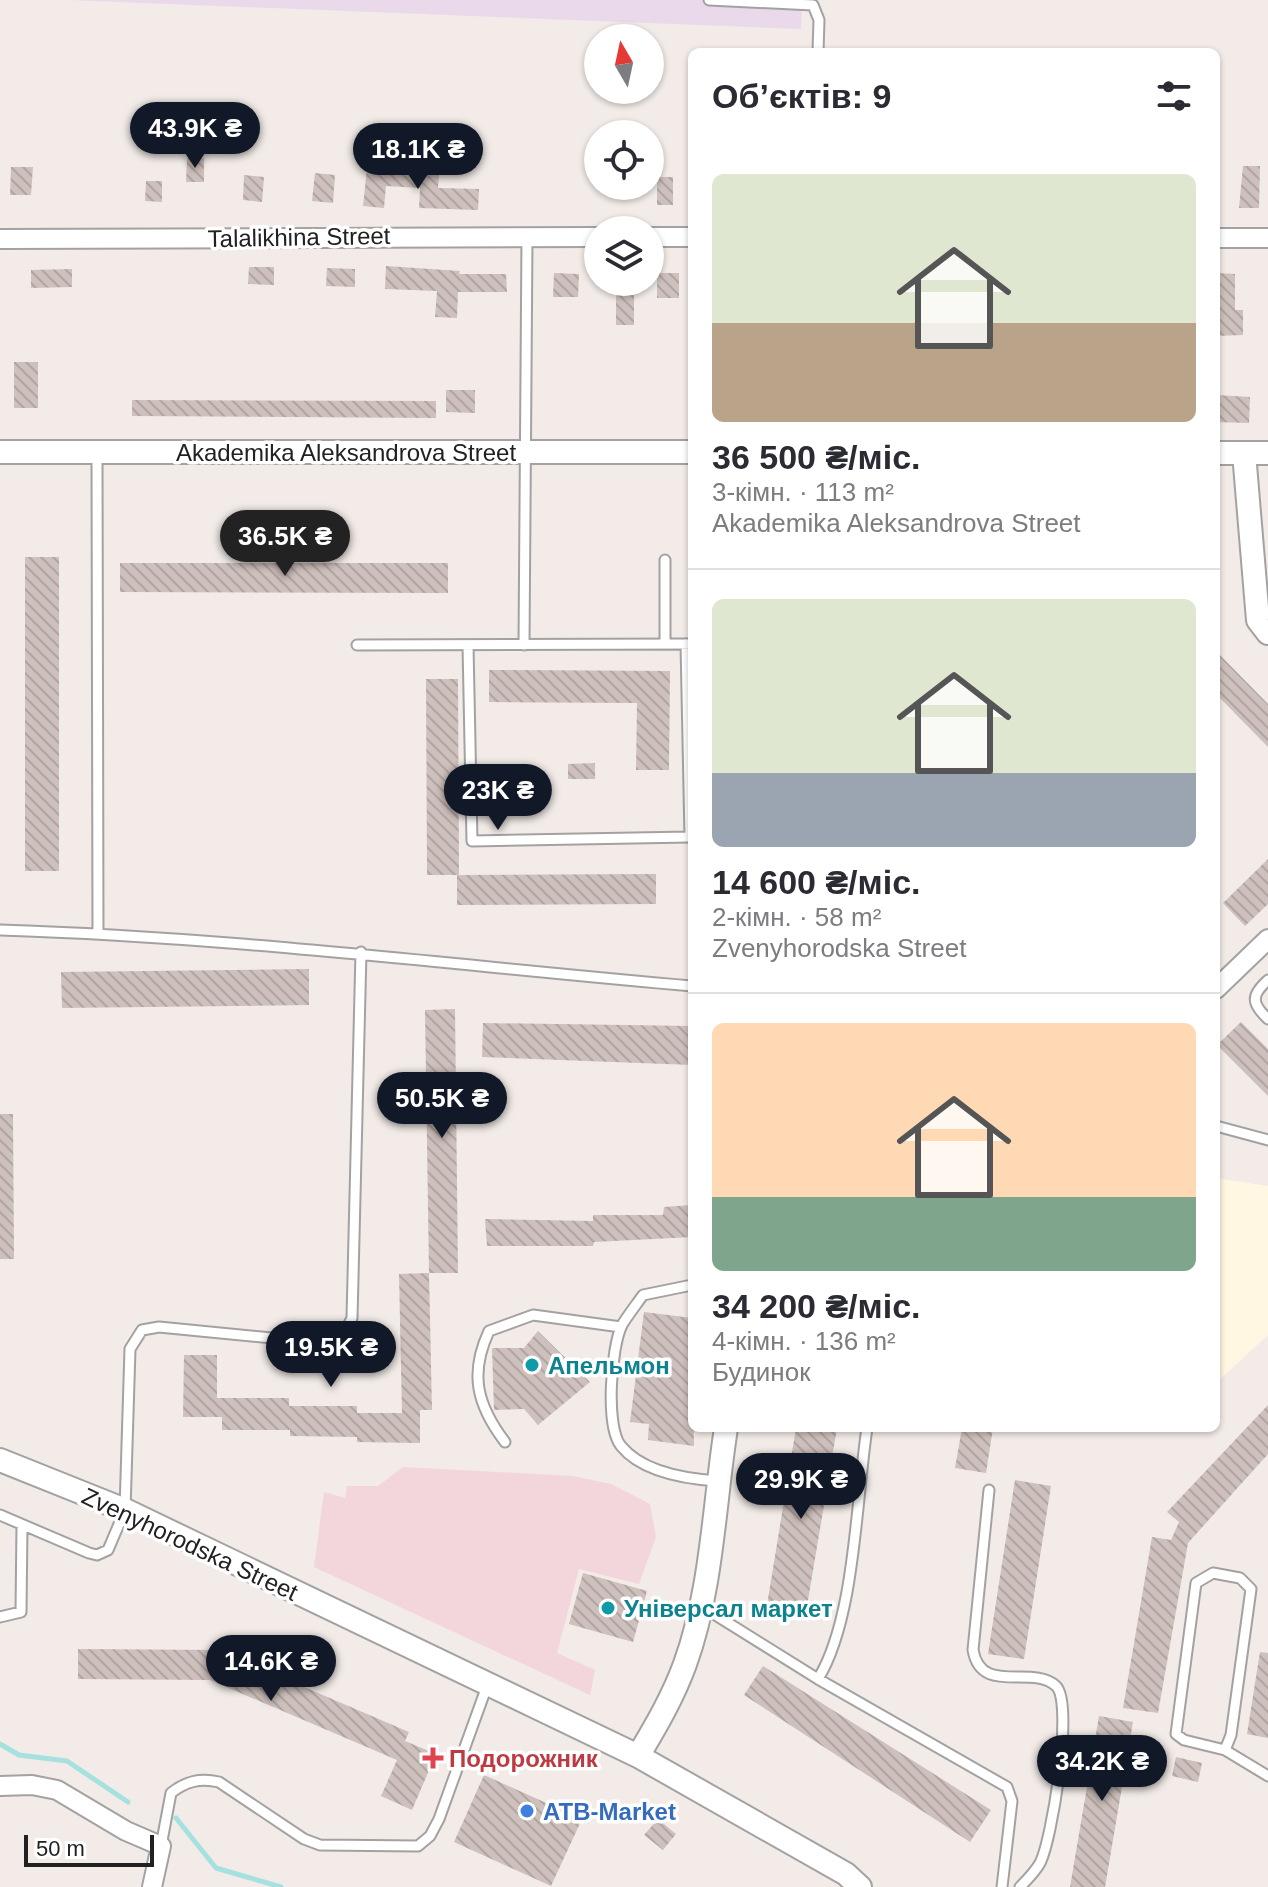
<!DOCTYPE html>
<html lang="uk">
<meta charset="utf-8">
<style>
:root{--surface:#fff;--page:#f7f7f7;--text:#2b2b33;--muted:#7c7c81;--line:#e1e1e2;--accent:#111827}
body{margin:0;font-family:Arial,sans-serif;background:var(--page);color:var(--text);height:100vh;display:flex;flex-direction:column;font-size:30px;white-space:nowrap}
*{box-sizing:border-box;margin:0}
p{font-size:26px;color:var(--muted)}
.icon{flex:none;width:44px;height:44px;fill:none;stroke:currentColor;stroke-width:2;stroke-linecap:round;stroke-linejoin:round}
.map{position:relative;flex:1;overflow:hidden}
.drawer{position:absolute;left:688px;top:48px;width:532px;height:1384px;display:flex;flex-direction:column;background:var(--surface);border-radius:12px;box-shadow:0 2px 6px #0004}
.drawer>*{flex:none}
.needle{width:52px;rotate:351deg}
.tools{position:absolute;left:584px;top:24px;display:grid;gap:16px}
.tools a{display:grid;place-items:center;width:80px;height:80px;border-radius:50%;background:var(--surface);box-shadow:0 2px 6px #0004;font-size:40px}
.scale{position:absolute;left:24px;bottom:20px;width:130px;box-sizing:border-box;padding-left:8px;border:4px solid #212121;border-top:0;font-size:22px;line-height:28px;white-space:nowrap;color:#212121;-webkit-text-stroke:6px #fff;paint-order:stroke}
.price{position:absolute;translate:-50% -68px;padding:0 18px;border-radius:28px;background:var(--accent);color:#fff;font-size:26px;line-height:52px;filter:drop-shadow(0 2px 4px #0008)}
.price::after{content:'';position:absolute;left:50%;top:48px;width:24px;height:18px;margin-left:-12px;background:inherit;clip-path:polygon(0 0,100% 0,50% 100%)}
.price.current{background:#222;color:#fff}
ul{padding:0;list-style:none}
li{display:grid;align-content:center;gap:16px;height:424px;padding:0 24px}
li+li{border-top:2px solid var(--line)}
li span{display:grid;place-items:center;height:248px;border-radius:12px;color:#555}
li>.icon{margin-inline-start:auto}
span .icon{width:144px;height:144px;fill:#fffc;stroke-width:1}
li b{font-size:34px}
h2{display:flex;justify-content:space-between;align-items:center;height:96px;padding:0 24px;font-size:34px}
.map>svg:first-child{display:block}
.commercial{fill:#f3d5dc}
.industrial{fill:#ead8eb}
.education{fill:#fff7e2}
.lines{fill:none;stroke-linecap:round;stroke-linejoin:round}
.stream{stroke:#a5e2df;stroke-width:5}
.building{fill:url(#building-back-hatch)}
.service-casing{stroke:#a2a2a2;stroke-width:13}
.minor-casing{stroke:#a2a2a2;stroke-width:22}
.tertiary-casing{stroke:#a2a2a2;stroke-width:26}
.service{stroke:#fff;stroke-width:9}
.minor{stroke:#fff;stroke-width:18}
.tertiary{stroke:#fff;stroke-width:22}
.culture-dot{fill:#0f9aa8;stroke:#fff;stroke-width:3}
.health-dot{fill:#e0444e;stroke:#fff;stroke-width:3}
.shop-dot{fill:#3f7fe0;stroke:#fff;stroke-width:3}
.labels{text-anchor:middle;dominant-baseline:central;stroke-width:7;stroke-linejoin:round;paint-order:stroke}
.street-label{font-size:24px;fill:#212121;stroke:#fff}
.culture-label{font-size:24px;font-weight:bold;fill:#0d838f;stroke:#fff;text-anchor:start}
.health-label{font-size:24px;font-weight:bold;fill:#be3a42;stroke:#fff;text-anchor:start}
.shop-label{font-size:24px;font-weight:bold;fill:#366cbe;stroke:#fff;text-anchor:start}
</style>
<div class="map">
<svg width="1268" height="1887" viewBox="0 0 1268 1887">
<defs>
<pattern id="building-back-hatch" width="6" height="6" patternUnits="userSpaceOnUse" patternTransform="scale(2)"><rect width="6" height="6" fill="#cec0bc"/><path d="M-1 5l2 2M0 0l6 6M5-1l2 2" fill="none" stroke="#b1a5a1"/></pattern>
</defs>
<rect width="100%" height="100%" fill="#f2ebe7"/>
<path class="commercial" d="M403,1467L573,1476L611,1484L650,1504L656,1537L639,1584L579,1569L557,1653L595,1670L590,1695L314,1567L324,1492L345,1498L347,1486H378Z"/>
<path class="industrial" d="M70,0H802L801,29Z"/>
<path class="education" d="M1216,1178L1268,1186V1335L1216,1383Z"/>
<g class="lines">
<path class="stream" d="M0,1744L19,1755L67,1761L128,1802
M176,1818L216,1868L281,1887"/>
</g>
<path class="building" d="M187,158H204V182H186Z
M1243,166H1260L1259,208H1239Z
M11,167H33L31,195H10Z
M367,168L402,171V175H439L438,188L479,189L478,210L419,208L420,188L386,186L384,208L363,206Z
M315,173L335,175L333,203L312,201Z
M244,175L264,177L262,202L243,200Z
M657,177H673V205H657Z
M146,181H162V202L145,201Z
M386,266L460,271L459,274H506L507,292H458L457,318L435,317L437,291L385,289Z
M249,267H274V285L248,284Z
M327,268L355,269V287L326,286Z
M72,269V287L31,288V270Z
M554,273L579,274L578,297H553Z
M657,273H679V298H657Z
M1216,273L1235,274V310H1243V335L1216,336Z
M616,294H634V325H616Z
M14,362H38V408H14Z
M446,390H475V413L446,412Z
M1216,395L1250,397L1249,423L1216,422Z
M132,400L436,401V418L132,416Z
M25,557H59V871H25Z
M120,563H448V593L120,592Z
M1216,651L1268,704V747L1216,694Z
M489,670L670,671L669,770H636L637,703L489,702Z
M426,679H458L459,875L656,874V904L457,905V875H427Z
M595,763V779H568V764Z
M1268,859V904L1245,926L1223,903Z
M309,969V1005L62,1008L61,972Z
M455,1009L458,1273H429L425,1010Z
M1241,1022L1268,1049V1096L1217,1045Z
M483,1023L692,1026V1065L482,1057Z
M0,1114H13L14,1259H0Z
M692,1205V1237L594,1242L593,1246H487L485,1219L593,1221V1215H663L664,1207Z
M429,1273L432,1410H420V1443L357,1442V1437L290,1436V1430H222V1417H183L184,1355H217V1398H289V1406H357V1413H402L399,1274Z
M644,1312L692,1318L694,1446L648,1440L649,1424L630,1422Z
M538,1331L590,1382L538,1425L524,1409L494,1410L492,1348H524Z
M1268,1405V1454L1188,1543L1158,1713L1123,1708L1152,1537L1171,1540L1179,1522L1167,1512Z
M796,1428H837L805,1618L766,1611Z
M962,1428H993L986,1473L955,1468Z
M1015,1480L1051,1486L1024,1659L988,1654Z
M583,1573L647,1591L633,1642L569,1624Z
M78,1649L218,1650L409,1732L405,1741L436,1754L412,1810L381,1796L397,1760L210,1680L78,1679Z
M1260,1652L1268,1653V1738L1247,1734Z
M763,1666L991,1810L970,1842L744,1695Z
M1099,1716L1133,1722L1105,1887H1070Z
M1176,1757L1202,1763L1198,1782L1172,1776Z
M484,1775L582,1819L551,1886L454,1842Z
M658,1819L676,1834L663,1850L644,1835Z"/>
<g class="lines">
<g class="service-casing">
<path id="service" d="M709,0L813,5L819,20L818,52
M97,452L98,933
M665,644V560
M357,645L692,644
M468,645L472,841L690,837L686,644
M524,645L527,237
M0,930C232,937 461,966 692,986
M1268,980C1251,995 1251,1003 1268,1019
M1216,1126L1268,1140
M692,1285L643,1295C636,1305 628,1315 622,1325C611,1347 605,1427 621,1446C642,1472 687,1479 718,1481
M505,1442C477,1405 469,1374 489,1331L533,1315L621,1327
M989,1490L973,1650C981,1696 1032,1664 1056,1686C1074,1703 1052,1840 1040,1863C1035,1872 1027,1880 1020,1887
M0,1515L89,1553L97,1555L108,1550L125,1510L130,1349L142,1330L159,1327L322,1343L345,1332L352,1318L361,952
M701,1606L818,1679L1007,1787L1012,1801L1002,1887
M0,1617L21,1612L22,1525
M818,1679C855,1619 856,1501 867,1428
M1225,1750L1231,1735L1251,1589L1240,1578L1213,1573L1196,1583L1176,1734L1184,1740L1225,1750L1268,1776
M161,1846L171,1793C186,1781 200,1778 219,1782L304,1839L320,1845L418,1846L430,1836L439,1819L487,1686"/>
</g>
<g class="minor-casing">
<path id="minor" d="M650,237H692
M1216,238H1268
M0,239L598,237
M1216,989L1268,939
M0,1786L32,1785L57,1790L126,1831L161,1846L152,1887"/>
</g>
<g class="tertiary-casing">
<path id="tertiary" d="M0,452H692
M1216,453H1268
M1244,453L1258,620L1268,633
M0,1460L125,1510L638,1756L846,1874L860,1887
M638,1756C656,1726 673,1697 685,1664C712,1590 714,1505 726,1428"/>
</g>
<use href="#service" class="service"/>
<use href="#minor" class="minor"/>
<use href="#tertiary" class="tertiary"/>
</g>
<g class="culture-dot">
<circle cx="532" cy="1365" r="8"/>
<circle cx="608" cy="1608" r="8"/>
</g>
<path class="health-dot" d="M429 1746h8v8h8v8h-8v8h-8v-8h-8v-8h8z"/>
<circle class="shop-dot" cx="527" cy="1811" r="8"/>
<g class="labels">
<g class="street-label">
<text transform="translate(299 237) rotate(-1)">Talalikhina Street</text>
<text x="346" y="452">Akademika Aleksandrova Street</text>
<text transform="translate(190 1544) rotate(25)">Zvenyhorodska Street</text>
</g>
<g class="culture-label">
<text x="548" y="1365">Апельмон</text>
<text x="624" y="1608">Універсал маркет</text>
</g>
<g class="health-label">
<text x="449" y="1758">Подорожник</text>
</g>
<g class="shop-label">
<text x="543" y="1811">ATB-Market</text>
</g>
</g>
</svg>
<div class="tools">
<a><svg class="needle" viewBox="-14 -14 28 28"><path d="M0-13l5 13h-10z" fill="#e53935"/><path d="M0 13l5-13h-10z" fill="#7c7c81"/></svg></a>
<a><svg class="icon" aria-label="locate" viewBox="0 0 24 24"><circle cx="12" cy="12" r="6"/><path d="M12 2v4M12 18v4M2 12h4M18 12h4"/></svg></a>
<a><svg class="icon" aria-label="layers" viewBox="0 0 24 24"><path d="M12 4l9 5-9 5-9-5zM3 14l9 5 9-5"/></svg></a>
</div>
<div class="scale">50 m</div>
<b class="price" style="left:195px;top:170px">43.9K ₴</b>
<b class="price" style="left:418px;top:191px">18.1K ₴</b>
<b class="price current" style="left:285px;top:578px">36.5K ₴</b>
<b class="price" style="left:498px;top:832px">23K ₴</b>
<b class="price" style="left:442px;top:1140px">50.5K ₴</b>
<b class="price" style="left:331px;top:1389px">19.5K ₴</b>
<b class="price" style="left:801px;top:1521px">29.9K ₴</b>
<b class="price" style="left:271px;top:1703px">14.6K ₴</b>
<b class="price" style="left:1102px;top:1803px">34.2K ₴</b>
<section class="drawer">
<h2>Об’єктів: 9<svg class="icon" aria-label="filters" viewBox="0 0 24 24"><path d="M4 7h16M4 17h16"/><circle cx="9" cy="7" r="2"/><circle cx="15" cy="17" r="2"/></svg></h2>
<ul>
<li><span style="background:linear-gradient(#dfe7d0 60%,#b9a48a 0)"><svg class="icon" aria-label="home" viewBox="0 0 24 24"><path d="M3 11l9-7 9 7M6 9v11h12V9"/></svg></span><div><b>36 500 ₴/міс.</b><p>3-кімн. · 113 m²</p><p>Akademika Aleksandrova Street</p></div></li>
<li><span style="background:linear-gradient(#dfe7d0 70%,#9aa5b1 0)"><svg class="icon" aria-label="home" viewBox="0 0 24 24"><path d="M3 11l9-7 9 7M6 9v11h12V9"/></svg></span><div><b>14 600 ₴/міс.</b><p>2-кімн. · 58 m²</p><p>Zvenyhorodska Street</p></div></li>
<li><span style="background:linear-gradient(#ffd9b3 70%,#7fa58c 0)"><svg class="icon" aria-label="home" viewBox="0 0 24 24"><path d="M3 11l9-7 9 7M6 9v11h12V9"/></svg></span><div><b>34 200 ₴/міс.</b><p>4-кімн. · 136 m²</p><p>Будинок</p></div></li>
</ul>
</section>
</div>
